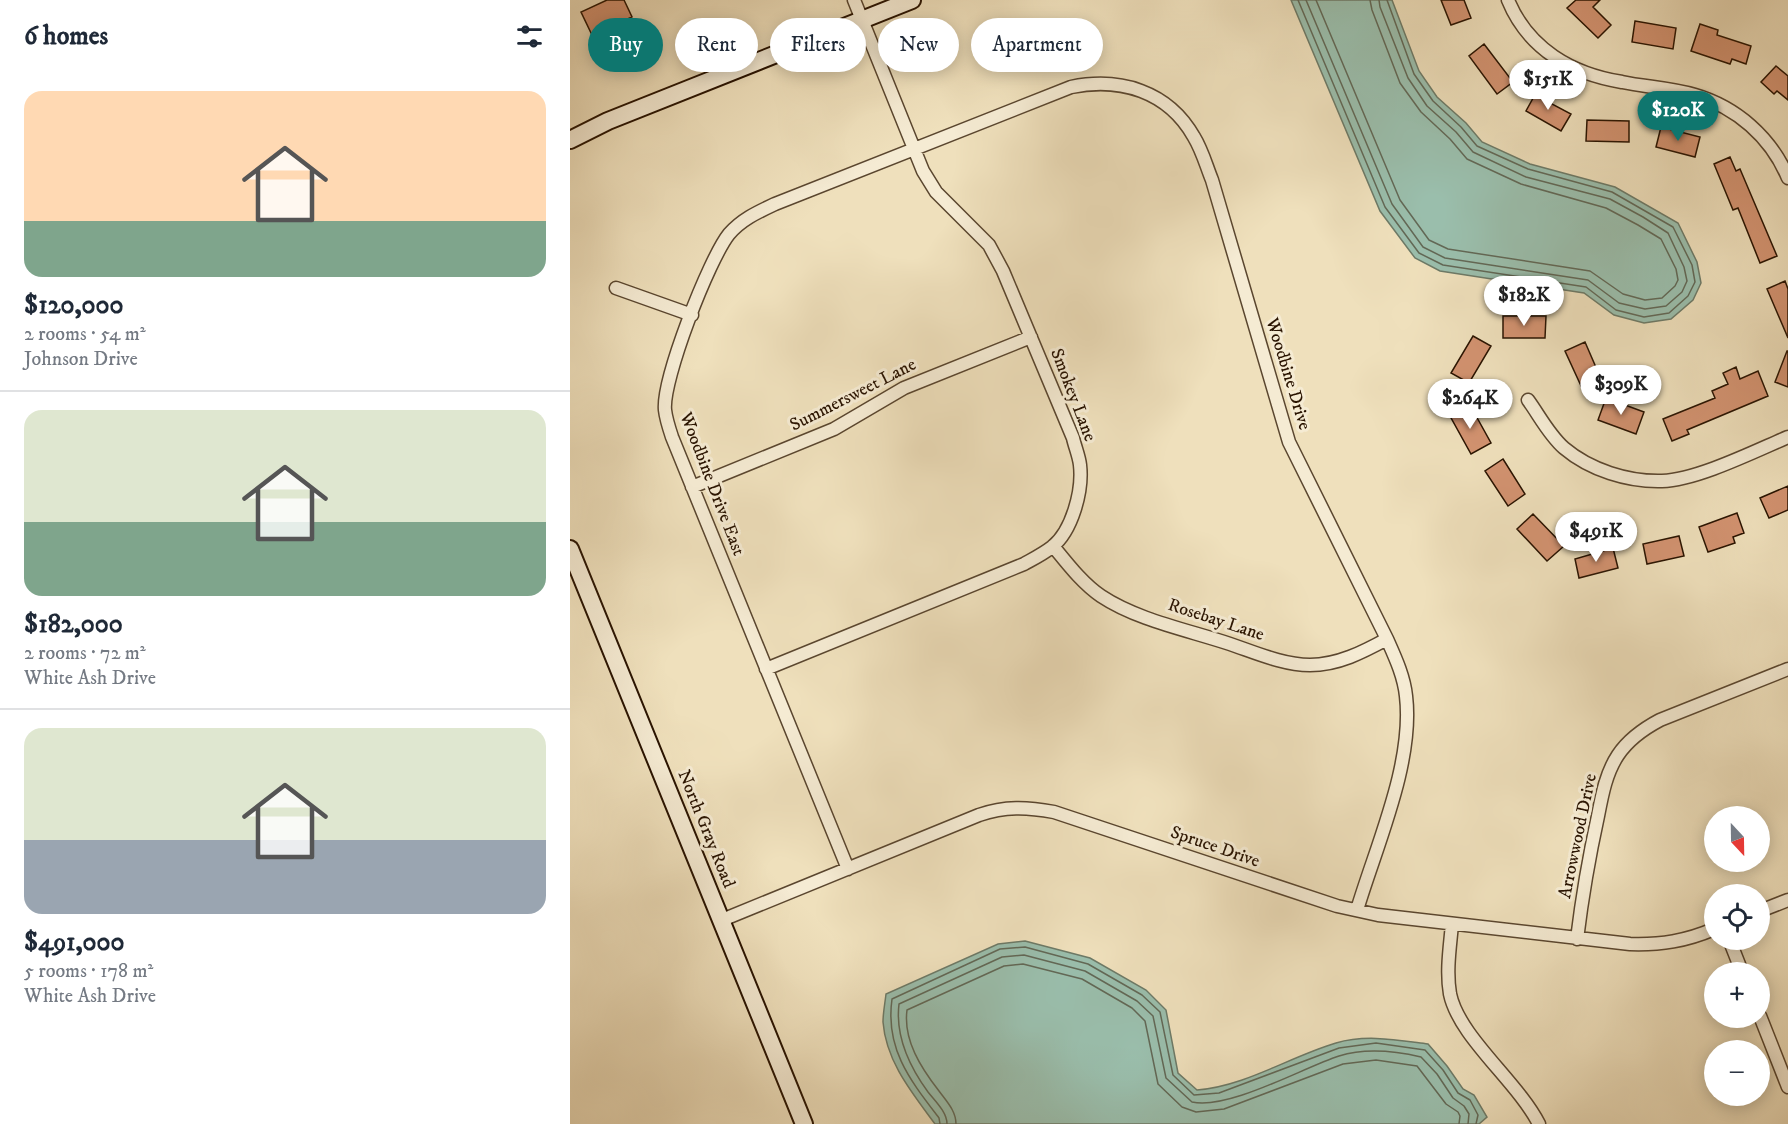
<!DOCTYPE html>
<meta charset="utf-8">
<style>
:root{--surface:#fff;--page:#f6f6f7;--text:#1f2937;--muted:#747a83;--line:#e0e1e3;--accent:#0f766e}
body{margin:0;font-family:"IM FELL DW Pica",serif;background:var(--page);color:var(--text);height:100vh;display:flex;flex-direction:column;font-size:22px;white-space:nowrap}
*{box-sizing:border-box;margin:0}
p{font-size:20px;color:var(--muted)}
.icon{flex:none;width:33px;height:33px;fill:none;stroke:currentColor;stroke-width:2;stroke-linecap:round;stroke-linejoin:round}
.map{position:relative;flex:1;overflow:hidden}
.sheet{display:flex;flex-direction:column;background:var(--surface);width:570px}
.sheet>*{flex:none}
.guide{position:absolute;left:18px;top:18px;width:570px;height:54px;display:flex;gap:12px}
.needle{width:39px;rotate:158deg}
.fabs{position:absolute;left:1134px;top:806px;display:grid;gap:12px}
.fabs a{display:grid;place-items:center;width:66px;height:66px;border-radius:50%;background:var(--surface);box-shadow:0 3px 15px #0003;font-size:30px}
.price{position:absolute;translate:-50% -51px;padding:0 14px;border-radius:21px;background:#fff;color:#222;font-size:20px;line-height:39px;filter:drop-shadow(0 2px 3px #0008)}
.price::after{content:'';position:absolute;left:50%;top:36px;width:18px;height:14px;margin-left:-9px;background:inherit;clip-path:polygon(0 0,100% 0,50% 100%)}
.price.selected{background:var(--accent);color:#fff}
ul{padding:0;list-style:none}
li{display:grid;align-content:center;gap:12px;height:318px;padding:0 24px}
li+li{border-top:2px solid var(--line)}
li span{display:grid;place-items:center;height:186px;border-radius:18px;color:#555}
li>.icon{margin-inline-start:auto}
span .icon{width:108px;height:108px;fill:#fffc;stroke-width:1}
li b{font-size:26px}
h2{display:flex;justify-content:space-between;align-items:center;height:72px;padding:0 24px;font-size:26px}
.chip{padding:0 21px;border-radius:27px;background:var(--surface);box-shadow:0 3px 15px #0003;font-size:21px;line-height:54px}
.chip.selected{background:var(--accent);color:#fff}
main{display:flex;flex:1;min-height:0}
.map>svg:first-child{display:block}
.water{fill:#9abeac;stroke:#6d7a67;stroke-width:1.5}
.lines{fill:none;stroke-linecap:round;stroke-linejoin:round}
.shore{stroke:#626856;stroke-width:1.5}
.building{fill:#d39371;stroke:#291300;stroke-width:1.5}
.street-casing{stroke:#5a462f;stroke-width:15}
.secondary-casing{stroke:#291300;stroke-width:20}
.street{stroke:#f5ebd3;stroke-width:12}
.secondary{stroke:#f5ebd3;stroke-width:16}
.labels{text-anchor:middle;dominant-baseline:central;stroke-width:6;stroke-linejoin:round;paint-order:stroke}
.street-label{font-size:18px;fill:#291300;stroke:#f5ebd3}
</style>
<main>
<section class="sheet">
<h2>6 homes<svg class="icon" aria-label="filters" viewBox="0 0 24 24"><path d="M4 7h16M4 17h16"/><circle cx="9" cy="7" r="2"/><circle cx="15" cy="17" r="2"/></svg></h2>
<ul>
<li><span style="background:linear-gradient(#ffd9b3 70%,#7fa58c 0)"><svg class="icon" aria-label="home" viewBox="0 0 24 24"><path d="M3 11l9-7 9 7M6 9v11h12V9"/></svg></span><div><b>$120,000</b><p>2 rooms · 54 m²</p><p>Johnson Drive</p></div></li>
<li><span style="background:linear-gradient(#dfe7d0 60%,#7fa58c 0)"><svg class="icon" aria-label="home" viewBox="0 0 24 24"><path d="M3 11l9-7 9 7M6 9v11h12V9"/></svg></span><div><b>$182,000</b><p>2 rooms · 72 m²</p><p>White Ash Drive</p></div></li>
<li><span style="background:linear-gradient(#dfe7d0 60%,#9aa5b1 0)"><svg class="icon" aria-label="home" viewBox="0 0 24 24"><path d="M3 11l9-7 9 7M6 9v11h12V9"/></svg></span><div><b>$491,000</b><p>5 rooms · 178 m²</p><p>White Ash Drive</p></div></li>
</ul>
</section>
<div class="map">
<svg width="1218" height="1124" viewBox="0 0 1218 1124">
<rect width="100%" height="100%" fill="#efe0bc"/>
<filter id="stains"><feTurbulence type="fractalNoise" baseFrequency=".00333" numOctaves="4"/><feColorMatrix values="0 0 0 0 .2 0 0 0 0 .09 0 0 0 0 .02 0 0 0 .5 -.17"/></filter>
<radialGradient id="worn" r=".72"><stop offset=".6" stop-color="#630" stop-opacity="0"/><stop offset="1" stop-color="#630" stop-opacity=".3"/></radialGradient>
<path class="water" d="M721,0H822L849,71L867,97L896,123L912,142L960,164L1045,187L1108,223L1127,262L1131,283L1123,300L1101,319L1074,323L1044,315L1014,293L870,271L845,258L810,211Z
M455,941L520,958L576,990L596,1010L608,1073L627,1090C676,1086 719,1057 766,1043C796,1034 827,1040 858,1044L877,1066L893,1089L904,1095L917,1117L909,1124H365C343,1094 316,1062 313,1022C313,1013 315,1003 316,994L428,944Z"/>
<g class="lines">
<path class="shore" d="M728,0L815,207L849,253L873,265L1016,287L1046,310L1074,317L1099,313L1118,296L1125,282L1122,265L1103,227L1042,192L958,169L907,146L891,127L863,101L844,74L817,0
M736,0L822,204L853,247L875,258L1018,280L1049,303L1075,309L1096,306L1112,292L1117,281L1114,267L1098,233L1073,217L1040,199L956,177L903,152L886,132L857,106L838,78L810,7L809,0
M746,0L830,200L859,240L878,249L1020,271L1053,294L1075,300L1092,298L1105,286L1108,280L1106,269L1091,239L1068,225L1036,208L951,184L897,159L880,139L851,112L830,83L802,10L800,0
M370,1124L369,1118C340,1080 315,1049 322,999L430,949L455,947L518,964L572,995L590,1012L603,1075L624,1095L649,1093L769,1048L806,1043L855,1050L873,1070L888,1093L900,1100L908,1115L906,1124
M377,1124C377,1112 365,1101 358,1092C339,1066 325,1037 329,1004L432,957L454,955L515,971L567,1001L583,1016L596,1078L622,1102C659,1110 732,1068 769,1056C795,1048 825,1051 851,1057L867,1074L883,1098L894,1106L899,1114L898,1124
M386,1124C386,1111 377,1102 369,1091C351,1068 333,1040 337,1010L434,966L453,964L512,979L562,1008L575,1021L588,1084L612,1107L626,1112L654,1109L773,1064L806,1060L847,1066L876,1104L888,1112L890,1116L889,1124"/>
</g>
<path class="building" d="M37,0H54L62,17L22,35L11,12Z
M871,0H894L901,18L881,25Z
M1006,0H1030L1023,7L1041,25L1028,38L997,8Z
M1065,21L1106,28L1103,49L1062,42Z
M1130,24L1148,30L1147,35L1181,46L1176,64L1162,59L1160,64L1121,51Z
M914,44L943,82L927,94L899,56Z
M1206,66L1218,76V100L1207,91L1204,94L1191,82Z
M967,91L982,99L980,103L1001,114L991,131L956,111Z
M1017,120L1059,121V142L1016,141Z
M1091,127L1130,137L1125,157L1086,147Z
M1160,157L1166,171L1170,169L1207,256L1190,263L1168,208L1163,210L1144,164Z
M1215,281L1218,289V338L1197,289Z
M933,316H976L975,338H933Z
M903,336L921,346L899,383L881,373Z
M1015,342L1031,379L1012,388L995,351Z
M1217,351H1218V387L1205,382Z
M1166,367L1170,379L1188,371L1198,396L1117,430L1119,434L1102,441L1093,419L1145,398L1142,391L1158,384L1153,373Z
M1036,398L1074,412L1066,434L1028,420Z
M900,405L921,443L901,454L880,416Z
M933,459L955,494L938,506L915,471Z
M1218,486V510L1199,518L1190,498Z
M1167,513L1174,533L1163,537L1165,543L1138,552L1129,527Z
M963,514L994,546L977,561L947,529Z
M1109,536L1114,556L1077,564L1073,544Z
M1043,548L1048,568L1009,578L1005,559Z"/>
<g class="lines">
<g class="street-casing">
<path id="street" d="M938,0C958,49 1002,74 1052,82C1076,87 1101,88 1125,95C1166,107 1201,137 1218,178
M46,288L122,315
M958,400C969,415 979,435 994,448C1020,470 1058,482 1092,481C1127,480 1185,451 1218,437
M122,487L264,429L334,388L461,337
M483,546C497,563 512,583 531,596C567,620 618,630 660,644C684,652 713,665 740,665C768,665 793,652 817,639
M196,669L454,564C463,559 473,554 482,547C502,531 513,491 510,465C509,456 505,447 503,438L433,271L419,245L366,192L353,171L284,0
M278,869L102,437C99,428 96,419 95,410C92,380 139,259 159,234C172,219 188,212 205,204L501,87C550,77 598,91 624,137C632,150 636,165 642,180L719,442L817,639C825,657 834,676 836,696C844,763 806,846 787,910
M1190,911L1218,900
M152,920L409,815C435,806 457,807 484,812L767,906L808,915L1060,944C1091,945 1116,941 1144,929
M882,924C880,947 876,971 880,994C889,1037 947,1081 969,1124
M1007,939C1012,898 1019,857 1028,816C1032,795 1036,773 1048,755C1058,740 1073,729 1090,720L1218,669
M1159,939L1172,972
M1190,1016L1218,1087"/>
</g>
<g class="secondary-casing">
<path id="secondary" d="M0,140L38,121L342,0
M0,549L234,1124"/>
</g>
<use href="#street" class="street"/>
<use href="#secondary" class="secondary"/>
</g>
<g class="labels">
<g class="street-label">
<text transform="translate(718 374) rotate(73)">Woodbine Drive</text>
<text transform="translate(283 395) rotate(-27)">Summersweet Lane</text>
<text transform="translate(503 395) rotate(69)">Smokey Lane</text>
<text transform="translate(142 484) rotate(69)">Woodbine Drive East</text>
<text transform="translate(646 620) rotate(18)">Rosebay Lane</text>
<text transform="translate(136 829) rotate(68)">North Gray Road</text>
<text transform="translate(1008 836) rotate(-78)">Arrowwood Drive</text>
<text transform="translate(645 847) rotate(19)">Spruce Drive</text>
</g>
</g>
<rect width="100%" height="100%" filter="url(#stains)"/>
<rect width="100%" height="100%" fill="url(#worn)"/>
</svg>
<div class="fabs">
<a><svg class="needle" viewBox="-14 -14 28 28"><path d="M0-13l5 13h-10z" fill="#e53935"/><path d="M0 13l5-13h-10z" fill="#747a83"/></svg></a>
<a><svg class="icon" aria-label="locate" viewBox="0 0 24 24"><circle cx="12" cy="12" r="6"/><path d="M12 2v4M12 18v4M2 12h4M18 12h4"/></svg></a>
<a>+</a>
<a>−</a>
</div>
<b class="price" style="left:978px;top:111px">$151K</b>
<b class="price selected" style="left:1108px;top:142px">$120K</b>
<b class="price" style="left:954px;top:327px">$182K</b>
<b class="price" style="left:1051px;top:416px">$309K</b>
<b class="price" style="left:900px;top:430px">$264K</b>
<b class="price" style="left:1026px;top:563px">$491K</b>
<div class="guide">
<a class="chip selected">Buy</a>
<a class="chip">Rent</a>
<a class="chip">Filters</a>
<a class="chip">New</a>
<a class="chip">Apartment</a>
</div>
</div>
</main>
